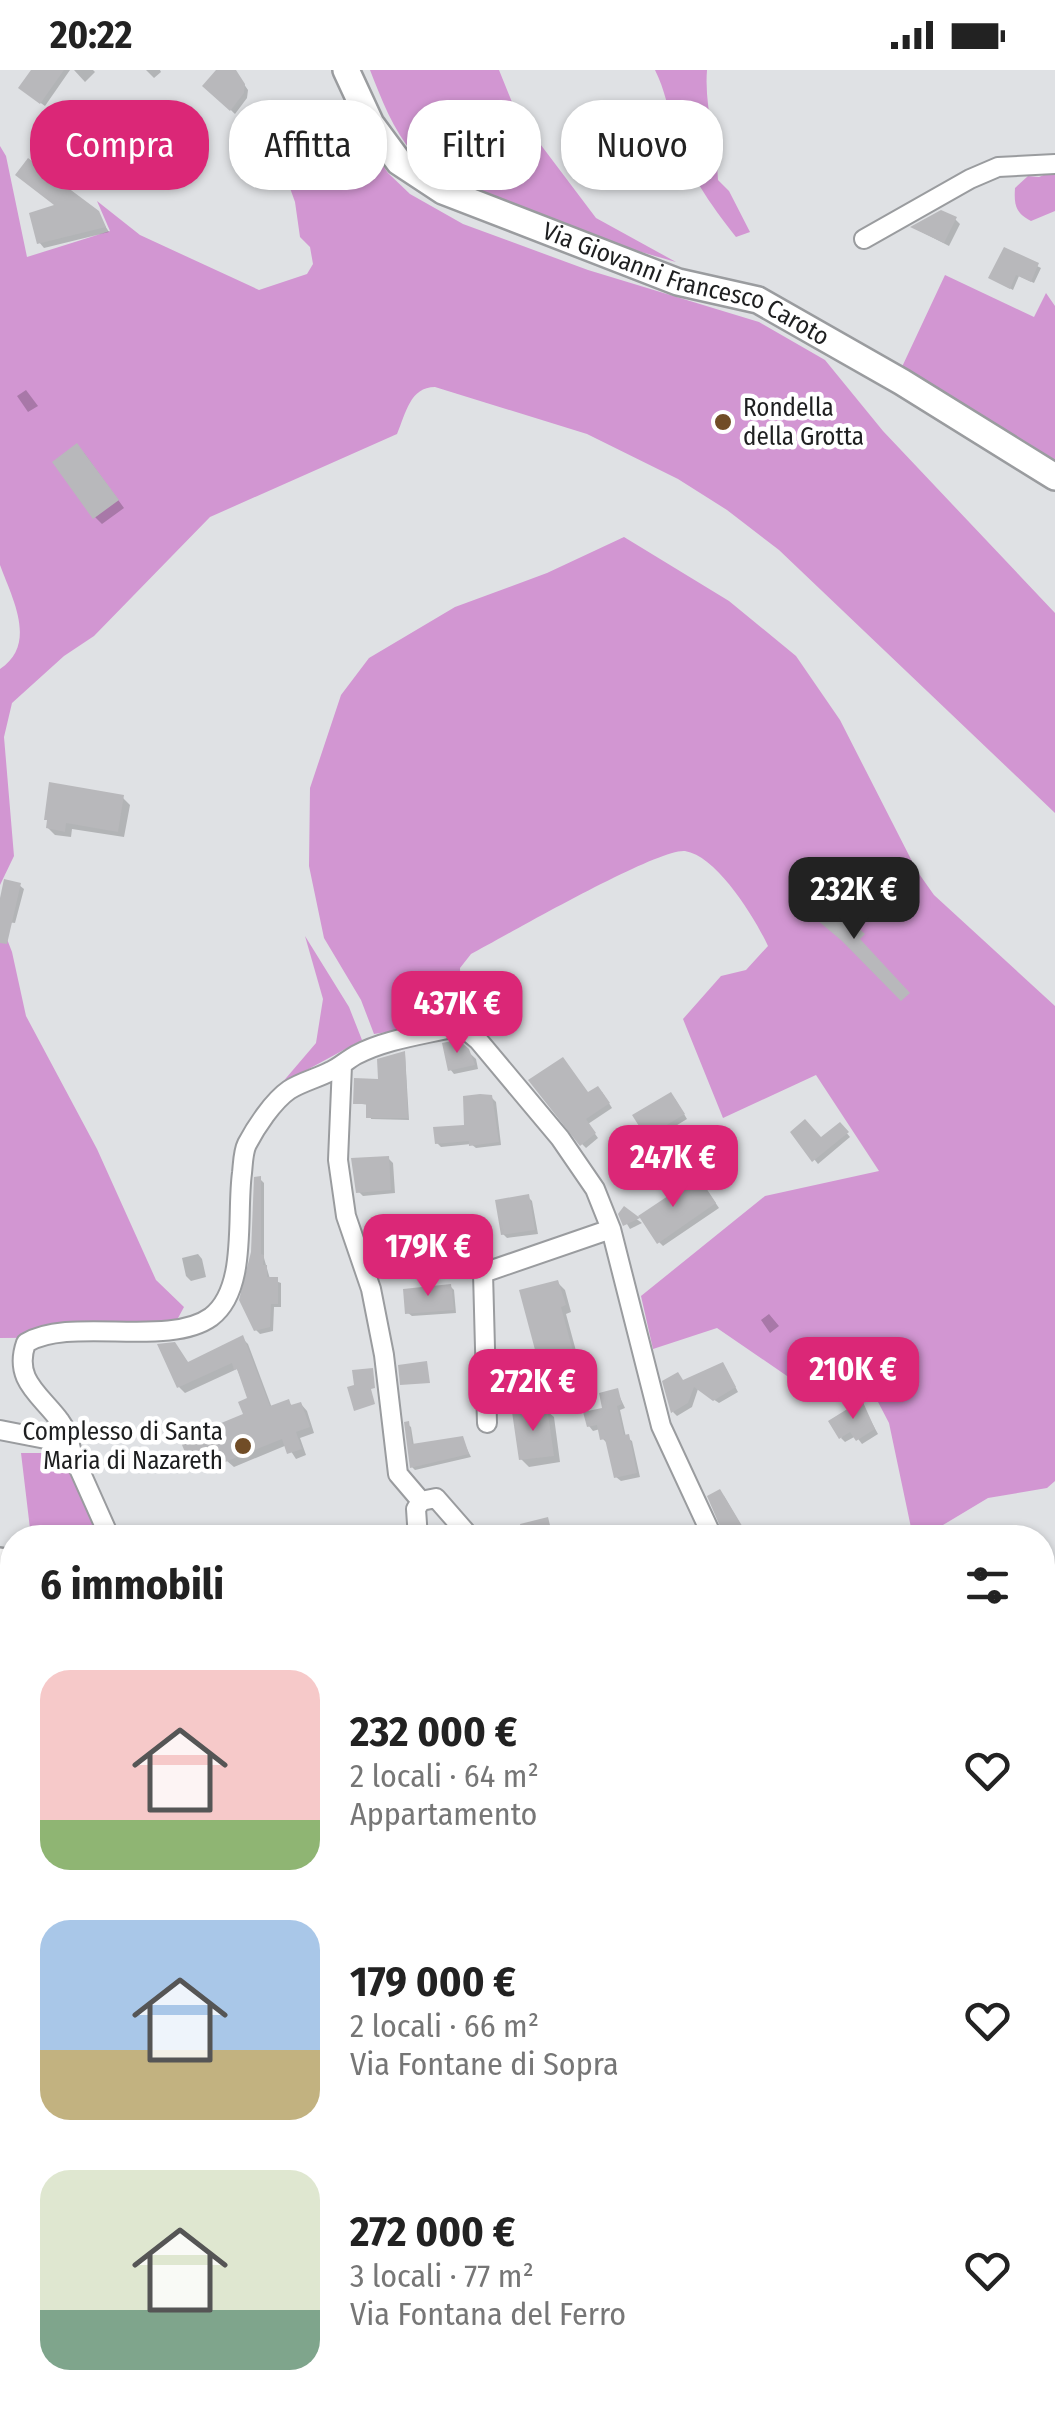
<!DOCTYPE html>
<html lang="it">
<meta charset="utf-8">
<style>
:root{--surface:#fff;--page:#f6f6f6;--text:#222;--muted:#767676;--accent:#db2777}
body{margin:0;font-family:"Fira Sans Condensed",sans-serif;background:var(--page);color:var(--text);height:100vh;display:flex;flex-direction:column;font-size:38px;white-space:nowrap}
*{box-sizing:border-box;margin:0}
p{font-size:32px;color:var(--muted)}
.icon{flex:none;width:55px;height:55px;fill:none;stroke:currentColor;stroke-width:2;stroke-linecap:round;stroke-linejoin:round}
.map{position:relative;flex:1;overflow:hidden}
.drawer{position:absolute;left:0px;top:1455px;width:1055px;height:890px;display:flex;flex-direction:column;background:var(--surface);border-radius:40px 40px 0 0;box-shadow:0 2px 8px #0004}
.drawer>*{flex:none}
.top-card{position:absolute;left:30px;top:30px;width:995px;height:90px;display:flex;gap:20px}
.price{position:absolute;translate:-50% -85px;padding:0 22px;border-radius:20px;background:var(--accent);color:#fff;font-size:32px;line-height:65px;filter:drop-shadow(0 2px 5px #0008)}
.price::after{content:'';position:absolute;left:50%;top:60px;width:30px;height:22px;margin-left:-15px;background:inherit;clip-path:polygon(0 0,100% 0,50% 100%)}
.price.selected{background:#222;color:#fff}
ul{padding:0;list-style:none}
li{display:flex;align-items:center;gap:30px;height:250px;padding:0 40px}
li span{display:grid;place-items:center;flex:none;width:280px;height:200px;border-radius:30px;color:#555}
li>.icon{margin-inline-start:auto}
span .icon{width:120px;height:120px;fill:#fffc;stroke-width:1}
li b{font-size:42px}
h2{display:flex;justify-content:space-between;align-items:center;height:120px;padding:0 40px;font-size:42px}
.pill{padding:0 35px;border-radius:40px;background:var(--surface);box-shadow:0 2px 8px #0004;font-size:35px;line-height:90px}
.pill.selected{background:var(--accent);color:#fff}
.status{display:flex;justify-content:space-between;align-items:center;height:70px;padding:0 50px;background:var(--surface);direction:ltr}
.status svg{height:28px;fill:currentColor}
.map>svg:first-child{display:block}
.green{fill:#d296d2}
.shadow{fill:#0003}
.building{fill:#b8b8bb}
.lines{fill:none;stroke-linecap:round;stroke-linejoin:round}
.street-casing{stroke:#9a9c9f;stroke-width:22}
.secondary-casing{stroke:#9a9c9f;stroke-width:30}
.street{stroke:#fff;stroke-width:18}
.secondary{stroke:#fff;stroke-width:25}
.rail{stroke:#3d3e40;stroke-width:5;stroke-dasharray:5 10;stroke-linecap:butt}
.poi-dot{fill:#714d27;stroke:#fff;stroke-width:4}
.labels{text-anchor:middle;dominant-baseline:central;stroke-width:9;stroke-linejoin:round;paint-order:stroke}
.street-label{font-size:25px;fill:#1e1f20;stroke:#fff}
.poi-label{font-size:25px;fill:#1e1f20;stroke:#fff;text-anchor:start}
</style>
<div class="status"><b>20:22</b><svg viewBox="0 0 49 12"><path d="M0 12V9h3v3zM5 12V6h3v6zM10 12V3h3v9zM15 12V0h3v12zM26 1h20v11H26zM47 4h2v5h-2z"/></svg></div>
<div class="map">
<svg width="1055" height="2345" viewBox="0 0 1055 2345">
<rect width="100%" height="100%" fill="#dfe1e4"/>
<path class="green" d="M370,0H499L516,42L596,148L676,192C611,173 456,132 413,83C393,60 381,28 370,0Z
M655,0H707C704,37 717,73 718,110L729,121L750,162L736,167C710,134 686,100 674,59C668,39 665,20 655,0Z
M343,74H368L388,103L410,124L463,154L588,200L759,252L825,290L883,361L1055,543V743L779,480L727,440L678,409L587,364L435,317C410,317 406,343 397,364L210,447L94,566L64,586L12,633L4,667L14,786L0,815V599C38,574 12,528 0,495V76L6,86L27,187L110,161L97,131L140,165L259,220L307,204L313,194L310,177L300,167L295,132L286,107L318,77Z
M1055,100V141L1031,151C1015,143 1014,134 1015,118L1028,106L1039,107Z
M945,205L1034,247L1046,223L1055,236V392L901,299Z
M624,467L729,531L796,586L840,650L917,801L934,825L1055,936V1411L1047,1418L988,1428L923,1467H913L889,1353L854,1286L803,1317L717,1258L653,1279L641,1226L765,1126L879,1101L816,1005L723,1048L683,949L721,906L746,900L768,876C755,848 717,786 685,781C657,778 505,866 471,884L460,898L462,951L374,964L361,930L324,868L309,796L310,718L341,625L369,588L455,537L547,503Z
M0,851L12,882L26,946L97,1079L156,1210L184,1237L171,1261L131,1267L0,1268Z
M305,866L349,937L362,970L281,1014L316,973L323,929Z
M21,1383H47L73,1399L100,1467H31Z
M1055,1599V1705L1043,1690V1612Z"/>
<path class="shadow" d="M34,0H70L45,36L25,22Z
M74,0H93L95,2L85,12Z
M146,0H160L161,2L154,8Z
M239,7L248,20L247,28L235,44L205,15Z
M58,136L97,143L109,162L44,178L39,172Z
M955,149L960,154L949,176L914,158Z
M1005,180L1041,198L1034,213L1019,206L1013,220L994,210Z
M26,320L38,336L28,342L17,326Z
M84,383L124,438L102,454L95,447Z
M123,728L130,735L124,767L72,759L71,767L55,765L48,758Z
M19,815L24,819L15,853L7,852Z
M460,974L476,989L478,999L454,1004L450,999Z
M405,984L409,1050L371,1049L369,1035L355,1033L380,1012Z
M602,1022L612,1038L588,1054L598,1068L586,1078L582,1074L589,1025Z
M492,1028L496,1032L501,1075L476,1078L471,1074L441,1077L437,1073L467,1058Z
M675,1029L687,1049L656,1068L650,1067L646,1063Z
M840,1055L850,1067L818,1094L793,1062L821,1070Z
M388,1088L393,1093L395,1123L363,1126L358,1121Z
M260,1109L264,1113V1188L270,1209L281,1213V1237H274L273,1261L260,1264L256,1260L253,1183Z
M702,1113L719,1138L663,1176L659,1172Z
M528,1127L532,1131L538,1164L507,1168L503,1164Z
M624,1140L642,1153L630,1159L621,1144Z
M436,1155L485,1168L492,1175L479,1191L458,1177L453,1184L432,1168L418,1188L408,1180L398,1194L379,1182L400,1174L414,1158L427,1168Z
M198,1184L202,1189L206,1207L191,1211L186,1206L182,1188Z
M558,1213L565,1220L571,1242L566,1244L582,1303L551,1312L544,1304Z
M450,1216L454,1220L456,1243L412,1246L408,1243Z
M769,1244L779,1256L770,1263L761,1250Z
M242,1268L248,1274L272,1338L288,1332L294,1337L301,1334L307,1341L314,1363L300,1368L306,1385L296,1389L287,1375L234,1397L227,1391L199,1402L193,1396L246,1346L250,1330L237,1299L185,1323L179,1317L175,1275L189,1294Z
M726,1299L738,1322L719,1333L698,1319L692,1337L677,1346L673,1342L684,1313Z
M617,1321L625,1338L620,1340L626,1367L632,1371L640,1407L621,1411L616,1407L609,1375L603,1369L600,1359L593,1361L589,1356L605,1340Z
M861,1333L878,1364L862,1374L856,1366L845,1372L841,1368Z
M546,1340L554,1347L560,1392L529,1397L521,1389Z
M407,1354L411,1357L414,1376L462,1369L471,1387L415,1400L412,1397Z
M724,1426L746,1464L741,1468H727Z
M547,1450L553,1462L570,1458L584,1468H511L514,1466V1461Z
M1042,1520L1055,1521V1553L1042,1565Z
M1042,1748L1055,1762V1781L1042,1791Z
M1055,1824V1897L1042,1911V1846L1049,1840L1044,1835Z
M1055,1953V1973L1050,1971L1042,1976V1962Z
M0,1967L12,1974L7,2039L0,2038V2044Z
M1042,2014L1055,2019V2043L1042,2049Z
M6,2128L12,2135V2171L0,2173V2129Z
M1055,2234V2266L1049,2270L1042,2263V2236L1051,2239Z
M12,2261V2332H60L62,2339L41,2345H0V2264Z
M319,2332H334L331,2344L318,2341Z
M380,2332H414L413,2344L418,2345H379Z
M438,2332H571L569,2345H437Z
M905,2332H985L976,2345H908L912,2341Z
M157,2334L172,2345H146Z
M619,2335L628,2343L629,2345H611Z"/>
<path class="building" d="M31,0H64L40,34L18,18Z
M216,0H236L245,14L244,23L230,41L202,16Z
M28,88L99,141L106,157L37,174L29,143L54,135L15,105Z
M941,140L957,147L944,173L910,157Z
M1004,177L1039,193L1031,212L1016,205L1010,219L988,208Z
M77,373L119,430L93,449L52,392Z
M49,712L124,725L118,762L66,753L65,762L46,758L47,750H44Z
M4,809L21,813L7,874L0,873V828Z
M820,824L865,864L860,869L910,923L901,931L842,871L804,839Z
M452,971L461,972L469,979L475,995L448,1001L442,973Z
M405,981L408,1048H366V1034H353L354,1008L378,1009L377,989Z
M563,987L588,1022L598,1016L610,1033L586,1049L596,1063L580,1076L528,1010Z
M671,1022L685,1044L650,1065L648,1062L644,1064L632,1045Z
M480,1024L492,1025L499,1072L469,1076V1071L435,1074L433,1057L464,1055L463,1026Z
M805,1049L821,1067L840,1052L849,1062L812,1092L790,1062Z
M389,1086L391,1120L356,1123L351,1088Z
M261,1106V1184L264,1185L263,1195H267V1207H278V1234H271L270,1257L254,1261L239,1230L251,1182L254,1107Z
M698,1106L716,1133L657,1174L640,1148L623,1156L618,1144L624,1136L640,1148L638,1146Z
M529,1124L535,1160L501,1165L495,1130Z
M461,1147L487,1166L470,1186L450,1171L444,1179L425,1165L435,1151L441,1155L444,1150L455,1157Z
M395,1151L409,1161L414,1154L426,1164L411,1184L401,1176L390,1192L369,1175L382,1157L397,1169Z
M558,1210L566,1235L561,1237L577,1296L542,1306L519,1220Z
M451,1214L454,1240L405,1244L403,1219Z
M243,1265L270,1336L289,1329L291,1335L301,1332L310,1357L296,1362L302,1379L287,1384L282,1369L225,1392L222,1385L191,1397L180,1370L243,1344L238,1332L247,1328L237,1299L234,1300L232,1293L177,1318L157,1274L175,1272L188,1292Z
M427,1291L430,1313L400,1315L398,1295Z
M723,1292L736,1317L713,1331L694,1317L688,1333L671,1343L662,1311L678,1302L683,1310Z
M373,1298L375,1318L371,1319L375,1334L354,1341L347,1317L354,1315L352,1300Z
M618,1318L622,1334L617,1336L624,1365L629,1364L637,1403L614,1408L605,1369L600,1370L597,1355L587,1357L583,1342L602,1338L599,1323Z
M862,1330L875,1359L856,1371L850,1362L839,1369L828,1351Z
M547,1337L554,1386L519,1390L512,1342Z
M409,1351L412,1374L463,1366L469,1384L410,1398L404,1352Z
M720,1419L744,1459L729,1468H725L707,1426Z
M548,1447L553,1468H524L520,1454Z"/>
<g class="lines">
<g class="street-casing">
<path id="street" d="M864,169L970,109L998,97L1055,94
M342,995L338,1090L346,1146L371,1219L384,1285L398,1404L421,1431
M487,1353L483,1203L611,1159
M0,1360L56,1371L72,1383L110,1468
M72,1383C69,1372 67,1360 60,1351C40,1324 13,1310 26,1273C70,1246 168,1278 211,1247C248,1219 236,1146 242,1103C243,1094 243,1082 247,1074C256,1057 273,1031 289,1020C301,1012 318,1008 331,1001C340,997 347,990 356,985C384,970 421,965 451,958L466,960L478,970L560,1068L595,1119L611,1159L661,1356L713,1468
M421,1431L436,1428L471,1468
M418,1468L416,1439L421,1431
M1042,1927L1055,1915
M0,1950L12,1937
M1042,1978L1055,2004
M1042,2281L1055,2269
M979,2345L990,2332"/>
</g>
<g class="secondary-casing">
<g id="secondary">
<path id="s1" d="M346,0L371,54L399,92L443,121L678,212L758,230L902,312L1055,407"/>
<path d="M0,1491L6,1513L0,1542"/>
</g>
</g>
<use href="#street" class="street"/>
<use href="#secondary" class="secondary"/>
<path class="rail" d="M56,2345L68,2332"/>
</g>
<g class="poi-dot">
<circle cx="723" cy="352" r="10"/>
<circle cx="243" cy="1376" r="10"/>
</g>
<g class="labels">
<g class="street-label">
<text stroke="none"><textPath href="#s1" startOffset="420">Via Giovanni Francesco Caroto</textPath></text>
</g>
<g class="poi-label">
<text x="743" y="338">Rondella<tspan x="743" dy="29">della Grotta</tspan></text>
<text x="223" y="1362" text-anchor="end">Complesso di Santa<tspan x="223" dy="29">Maria di Nazareth</tspan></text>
</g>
</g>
</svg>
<b class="price selected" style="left:854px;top:872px">232K €</b>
<b class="price" style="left:457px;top:986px">437K €</b>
<b class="price" style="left:673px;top:1140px">247K €</b>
<b class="price" style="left:428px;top:1229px">179K €</b>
<b class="price" style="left:853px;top:1352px">210K €</b>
<b class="price" style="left:533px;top:1364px">272K €</b>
<div class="top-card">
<a class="pill selected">Compra</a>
<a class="pill">Affitta</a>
<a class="pill">Filtri</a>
<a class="pill">Nuovo</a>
</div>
<section class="drawer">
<h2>6 immobili<svg class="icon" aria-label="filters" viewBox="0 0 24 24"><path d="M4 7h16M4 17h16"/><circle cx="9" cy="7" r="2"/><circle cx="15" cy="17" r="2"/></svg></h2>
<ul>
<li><span style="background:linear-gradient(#f6c9c9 75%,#8fb573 0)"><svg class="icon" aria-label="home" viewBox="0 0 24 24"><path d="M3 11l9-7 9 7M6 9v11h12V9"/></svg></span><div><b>232 000 €</b><p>2 locali · 64 m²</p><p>Appartamento</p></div><svg class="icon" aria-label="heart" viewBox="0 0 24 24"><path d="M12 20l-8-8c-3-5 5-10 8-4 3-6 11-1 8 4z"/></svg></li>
<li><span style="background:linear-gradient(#a9c7e8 65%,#c2b280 0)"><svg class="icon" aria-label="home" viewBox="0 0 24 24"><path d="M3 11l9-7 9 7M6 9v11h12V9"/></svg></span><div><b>179 000 €</b><p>2 locali · 66 m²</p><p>Via Fontane di Sopra</p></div><svg class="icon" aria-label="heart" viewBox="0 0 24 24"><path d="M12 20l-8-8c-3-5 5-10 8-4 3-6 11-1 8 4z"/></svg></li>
<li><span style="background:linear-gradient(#dfe7d0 70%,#7fa58c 0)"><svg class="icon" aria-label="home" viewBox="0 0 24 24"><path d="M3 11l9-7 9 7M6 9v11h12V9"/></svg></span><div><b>272 000 €</b><p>3 locali · 77 m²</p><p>Via Fontana del Ferro</p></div><svg class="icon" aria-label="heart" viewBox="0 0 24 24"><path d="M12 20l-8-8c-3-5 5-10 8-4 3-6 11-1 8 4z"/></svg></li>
</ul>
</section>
</div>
